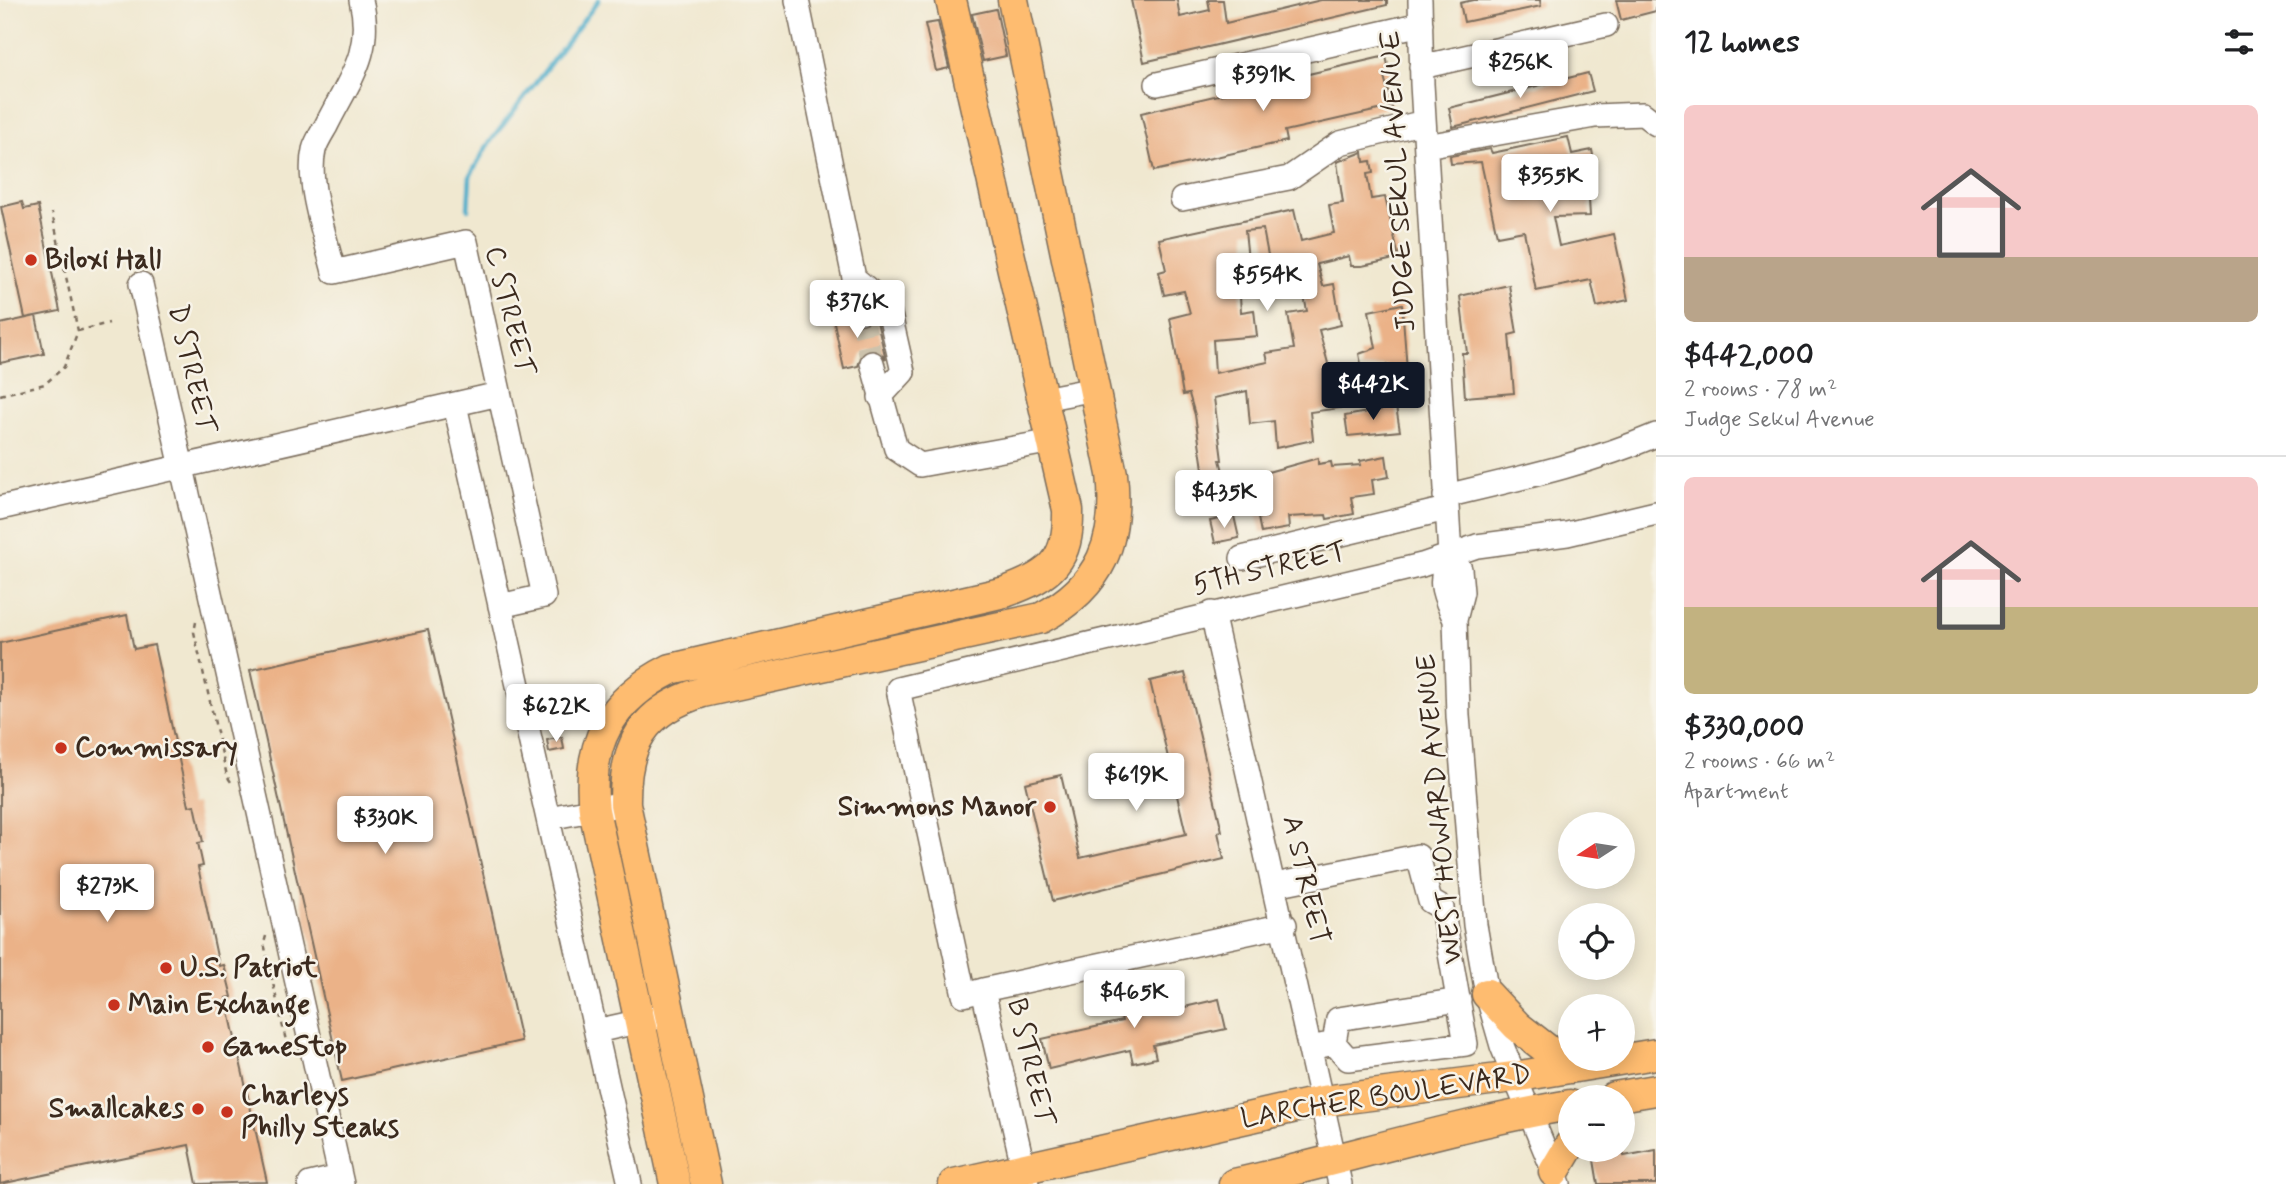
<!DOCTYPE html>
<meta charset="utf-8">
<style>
:root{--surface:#fff;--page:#f2f2f2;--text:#202124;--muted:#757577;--line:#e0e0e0;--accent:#111827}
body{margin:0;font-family:Mynerve,sans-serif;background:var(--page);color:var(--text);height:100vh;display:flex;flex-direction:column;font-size:26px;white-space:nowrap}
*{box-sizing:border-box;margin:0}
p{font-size:23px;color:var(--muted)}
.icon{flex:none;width:38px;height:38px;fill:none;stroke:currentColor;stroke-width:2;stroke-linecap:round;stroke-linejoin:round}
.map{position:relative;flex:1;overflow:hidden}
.panel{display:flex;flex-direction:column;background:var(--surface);width:630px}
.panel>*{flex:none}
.needle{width:46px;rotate:258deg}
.fabs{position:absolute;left:1558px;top:812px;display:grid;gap:14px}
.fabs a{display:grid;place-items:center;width:77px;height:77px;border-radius:50%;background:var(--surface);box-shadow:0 4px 18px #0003;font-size:35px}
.price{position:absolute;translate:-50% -60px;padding:0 16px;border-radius:7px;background:#fff;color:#222;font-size:23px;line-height:46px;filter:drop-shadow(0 2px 4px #0008)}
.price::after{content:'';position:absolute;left:50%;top:42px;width:21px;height:16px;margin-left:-10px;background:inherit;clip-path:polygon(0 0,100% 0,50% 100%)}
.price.current{background:var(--accent);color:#fff}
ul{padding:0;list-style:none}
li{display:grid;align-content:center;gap:14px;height:371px;padding:0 28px}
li+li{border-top:2px solid var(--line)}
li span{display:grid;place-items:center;height:217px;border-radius:10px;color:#555}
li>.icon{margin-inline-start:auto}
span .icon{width:126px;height:126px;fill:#fffc;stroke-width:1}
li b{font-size:30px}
h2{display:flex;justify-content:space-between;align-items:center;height:84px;padding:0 28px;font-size:30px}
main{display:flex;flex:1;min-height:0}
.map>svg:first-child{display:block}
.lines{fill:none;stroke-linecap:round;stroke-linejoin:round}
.stream{stroke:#4cadcb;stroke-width:4.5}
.building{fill:#ebb288;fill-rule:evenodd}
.minor-tunnel{stroke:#ccc2ac;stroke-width:23;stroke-dasharray:23 11;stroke-linecap:butt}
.minor-casing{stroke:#7a6c5c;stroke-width:26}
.major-casing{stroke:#7a6c5c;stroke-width:33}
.path{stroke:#7a6c5c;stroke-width:2.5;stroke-dasharray:5 5;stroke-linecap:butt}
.minor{stroke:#fff;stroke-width:23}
.major{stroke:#febc70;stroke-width:30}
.poi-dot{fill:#c8321e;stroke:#f7f3e8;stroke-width:2.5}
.labels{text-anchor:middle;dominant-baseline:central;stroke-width:5;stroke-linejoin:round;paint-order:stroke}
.street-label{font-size:28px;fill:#3b2a1e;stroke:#f7f3e8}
.poi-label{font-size:28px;font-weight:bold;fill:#3b2a1e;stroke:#f7f3e8;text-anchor:start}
</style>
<main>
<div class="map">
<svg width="1656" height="1184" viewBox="0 0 1656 1184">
<rect width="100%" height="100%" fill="#f7f3e8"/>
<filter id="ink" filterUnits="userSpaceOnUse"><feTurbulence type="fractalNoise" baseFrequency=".0143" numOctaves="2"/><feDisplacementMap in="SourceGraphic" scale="14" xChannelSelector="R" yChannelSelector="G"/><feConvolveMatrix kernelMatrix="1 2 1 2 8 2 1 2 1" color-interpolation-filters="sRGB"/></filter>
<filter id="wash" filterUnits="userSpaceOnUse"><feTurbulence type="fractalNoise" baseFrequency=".00686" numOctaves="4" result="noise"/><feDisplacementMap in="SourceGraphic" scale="28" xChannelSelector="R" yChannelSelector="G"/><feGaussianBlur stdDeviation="1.57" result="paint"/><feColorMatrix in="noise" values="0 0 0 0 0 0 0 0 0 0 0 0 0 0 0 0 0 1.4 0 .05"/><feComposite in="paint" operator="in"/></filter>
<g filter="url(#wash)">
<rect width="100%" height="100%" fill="#f0e8d0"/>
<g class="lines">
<path class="stream" d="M468,209L470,176L487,146L599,0"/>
</g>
<g id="blocks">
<path class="building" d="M1131,0H1177L1180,17L1210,10L1208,0H1223L1226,23L1321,0H1387V5L1144,62Z
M1473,0H1540L1541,6L1464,22L1460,3Z
M1616,0H1656V11L1621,20Z
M996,9L1006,56L983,61L972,14Z
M938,22L949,68L936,71L925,24Z
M1386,56L1390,75L1384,76L1392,107L1285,131L1287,141L1154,171L1141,113Z
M1588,73L1593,91L1453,127L1449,108Z
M1568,137L1572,154L1592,150L1595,166L1587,167L1590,216L1553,217L1559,246L1614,234L1628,300L1597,307L1591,280L1536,291L1524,231L1497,236L1481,162L1451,164L1450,156L1490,149L1492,153Z
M1363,152L1364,162L1371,161L1373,173L1367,174L1371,199L1385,197L1399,258L1362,266H1351L1349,256L1317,264L1323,286L1334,284L1341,325L1319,330L1340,408L1310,412L1313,440L1276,448L1274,421L1250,424L1247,391L1214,398L1222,460H1220L1229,493L1208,499L1201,476L1204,475L1195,415L1189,394L1183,395L1170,318L1190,313L1184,291L1164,295L1159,272L1166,270L1159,239L1294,210L1301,241L1334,233L1329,205L1343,203L1337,162ZM1263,229L1271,271L1290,268L1291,273L1299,271L1307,311L1288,314L1294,349L1266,353L1268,362L1215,373L1213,340L1257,336L1254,310L1241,312L1239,280L1250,278L1245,231Z
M22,202L24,209L38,206L60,311L25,318L1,207Z
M1509,285L1517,333L1509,335L1514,393L1465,397L1462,353H1467L1460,296Z
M1402,304L1409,397L1392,399L1387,365L1362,369L1359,354L1376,348L1369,311Z
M875,313L886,360L881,353L869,349L862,354L858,366L844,369L833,318L847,315L851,322L863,326L871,322Z
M36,316L44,354L0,363V324Z
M1396,407L1400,431L1348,436L1345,416Z
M1386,456L1389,477L1372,480L1374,494L1351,497L1354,514L1327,519L1326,515L1288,517L1289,528L1261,533L1250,477L1318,458V464L1331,462L1332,467L1361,465L1360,461Z
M1234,516L1239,538L1215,543L1210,521Z
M127,615L134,649L154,645L189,806L195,805L203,842L198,843L203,866L198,867L219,966L224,965L232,997L226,998L267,1182L197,1184L189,1145L0,1184V643Z
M428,630L521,1041L342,1081L250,670Z
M1185,673L1222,831L1218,832L1224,859L1053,901L1025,783L1061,775L1080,858L1186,834L1150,681Z
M562,737L564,749L549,752L547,740Z
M1138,980L1146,1016L1219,999L1226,1029L1153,1045L1156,1058L1133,1063L1130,1050L1049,1069L1042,1039L1122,1021L1114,985Z
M1597,1150H1622L1624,1156L1656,1150V1184H1598L1594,1160L1599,1159Z"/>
</g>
</g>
<g filter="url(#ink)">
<use href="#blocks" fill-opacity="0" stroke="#7a6c5c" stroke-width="2"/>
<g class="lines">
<path class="minor-tunnel" d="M861,312L872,363"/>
<g class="minor-casing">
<path id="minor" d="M361,0C374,53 348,81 326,126C322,133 316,142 314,150C306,184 326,238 334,272L466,242L544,596L500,606
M797,0L861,312
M1420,0L1422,84L1450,556C1436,583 1444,594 1455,620
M1421,67L1606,25
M1157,84L1421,24
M1426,146L1595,116L1643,114L1656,124
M1182,199L1289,178L1340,143L1424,122
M854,278L888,306L903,372L880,397
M141,284L342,1184
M872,363L896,449L920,465L1053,441
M1043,399L1095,389
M455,405L630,1184
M1445,496C1517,479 1588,464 1656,435
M0,508L499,394
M1450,556L1460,569L1462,592L1455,620L1458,716L1475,925L1487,994L1502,1046L1559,1184
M1242,558L1446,509
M1212,613L1340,1184
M548,818L625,804
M1275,885L1418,856L1430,901L1442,908L1466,1044L1348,1059L1334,1043L1311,1048
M983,990L1285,925
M596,1031L655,1018
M1334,1043L1338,1019L1459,1000
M310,1184L340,1177
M1027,1184L983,990L964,995L898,689L1422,565L1477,546L1567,534L1656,513"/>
</g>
<g class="major-casing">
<path id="major" d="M1487,994L1517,1026L1571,1068
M1614,1097L1656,1090
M1554,1172L1570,1145
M675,1184L594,810C586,743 611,699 671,669L1005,592C1052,575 1069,561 1068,510L951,0
M706,1184L625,804C624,744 643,710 703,692L1041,618C1102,586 1119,540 1112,474L1013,0
M954,1184L1323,1101L1514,1077L1656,1054
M1234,1184C1346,1159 1456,1124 1570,1105"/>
</g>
<path class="path" d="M78,331L109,323
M0,395L45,384L64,367L78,331L52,213
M196,622L194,632L227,776L231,782
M266,936L264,943L286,1041L291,1048"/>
<use href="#minor" class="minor"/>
<use href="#major" class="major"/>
</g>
</g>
<g class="poi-dot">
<circle cx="31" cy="260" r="7"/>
<circle cx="61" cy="748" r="7"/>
<circle cx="1050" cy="807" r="7"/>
<circle cx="166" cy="968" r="7"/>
<circle cx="114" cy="1005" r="7"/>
<circle cx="208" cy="1047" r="7"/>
<circle cx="198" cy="1109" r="7"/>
<circle cx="227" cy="1112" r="7"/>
</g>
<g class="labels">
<g class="street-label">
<text transform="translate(1399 181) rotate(-93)">JUDGE SEKUL AVENUE</text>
<text transform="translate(509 311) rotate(76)">C STREET</text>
<text transform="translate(191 369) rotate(77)">D STREET</text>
<text transform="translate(1270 569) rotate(-13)">5TH STREET</text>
<text transform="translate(1440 809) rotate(-95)">WEST HOWARD AVENUE</text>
<text transform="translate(1305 880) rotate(77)">A STREET</text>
<text transform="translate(1030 1062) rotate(77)">B STREET</text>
<text transform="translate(1386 1097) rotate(-9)">LARCHER BOULEVARD</text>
</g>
<g class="poi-label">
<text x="45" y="260">Biloxi Hall</text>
<text x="75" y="748">Commissary</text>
<text x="1036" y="807" text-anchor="end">Simmons Manor</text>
<text x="180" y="968">U.S. Patriot</text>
<text x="128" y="1005">Main Exchange</text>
<text x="222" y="1047">GameStop</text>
<text x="241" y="1096">Charleys<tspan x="241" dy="32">Philly Steaks</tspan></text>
<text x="184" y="1109" text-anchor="end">Smallcakes</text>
</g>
</g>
</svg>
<div class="fabs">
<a><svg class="needle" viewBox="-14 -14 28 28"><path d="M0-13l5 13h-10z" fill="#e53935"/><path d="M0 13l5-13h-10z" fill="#757577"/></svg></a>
<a><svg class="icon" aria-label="locate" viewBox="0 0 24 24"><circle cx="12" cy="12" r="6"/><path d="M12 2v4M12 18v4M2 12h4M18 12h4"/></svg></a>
<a>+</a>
<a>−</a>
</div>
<b class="price" style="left:1520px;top:100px">$256K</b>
<b class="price" style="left:1263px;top:113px">$391K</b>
<b class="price" style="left:1550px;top:214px">$355K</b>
<b class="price" style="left:1267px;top:313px">$554K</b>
<b class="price" style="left:857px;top:340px">$376K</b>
<b class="price current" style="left:1373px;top:422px">$442K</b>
<b class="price" style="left:1224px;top:530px">$435K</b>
<b class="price" style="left:556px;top:744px">$622K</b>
<b class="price" style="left:1136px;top:813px">$619K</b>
<b class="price" style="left:385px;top:856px">$330K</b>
<b class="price" style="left:107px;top:924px">$273K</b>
<b class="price" style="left:1134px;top:1030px">$465K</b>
</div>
<section class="panel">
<h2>12 homes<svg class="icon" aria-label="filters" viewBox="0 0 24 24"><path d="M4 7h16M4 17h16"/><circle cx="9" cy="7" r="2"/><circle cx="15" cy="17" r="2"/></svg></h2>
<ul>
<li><span style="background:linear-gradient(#f6c9c9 70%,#b9a48a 0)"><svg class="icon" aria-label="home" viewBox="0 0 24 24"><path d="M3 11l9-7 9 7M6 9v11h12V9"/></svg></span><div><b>$442,000</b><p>2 rooms · 78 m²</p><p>Judge Sekul Avenue</p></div></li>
<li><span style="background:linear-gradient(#f6c9c9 60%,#c2b280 0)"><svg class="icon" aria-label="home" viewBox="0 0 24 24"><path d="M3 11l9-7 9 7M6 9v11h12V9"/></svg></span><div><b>$330,000</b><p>2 rooms · 66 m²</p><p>Apartment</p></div></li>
</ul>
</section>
</main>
